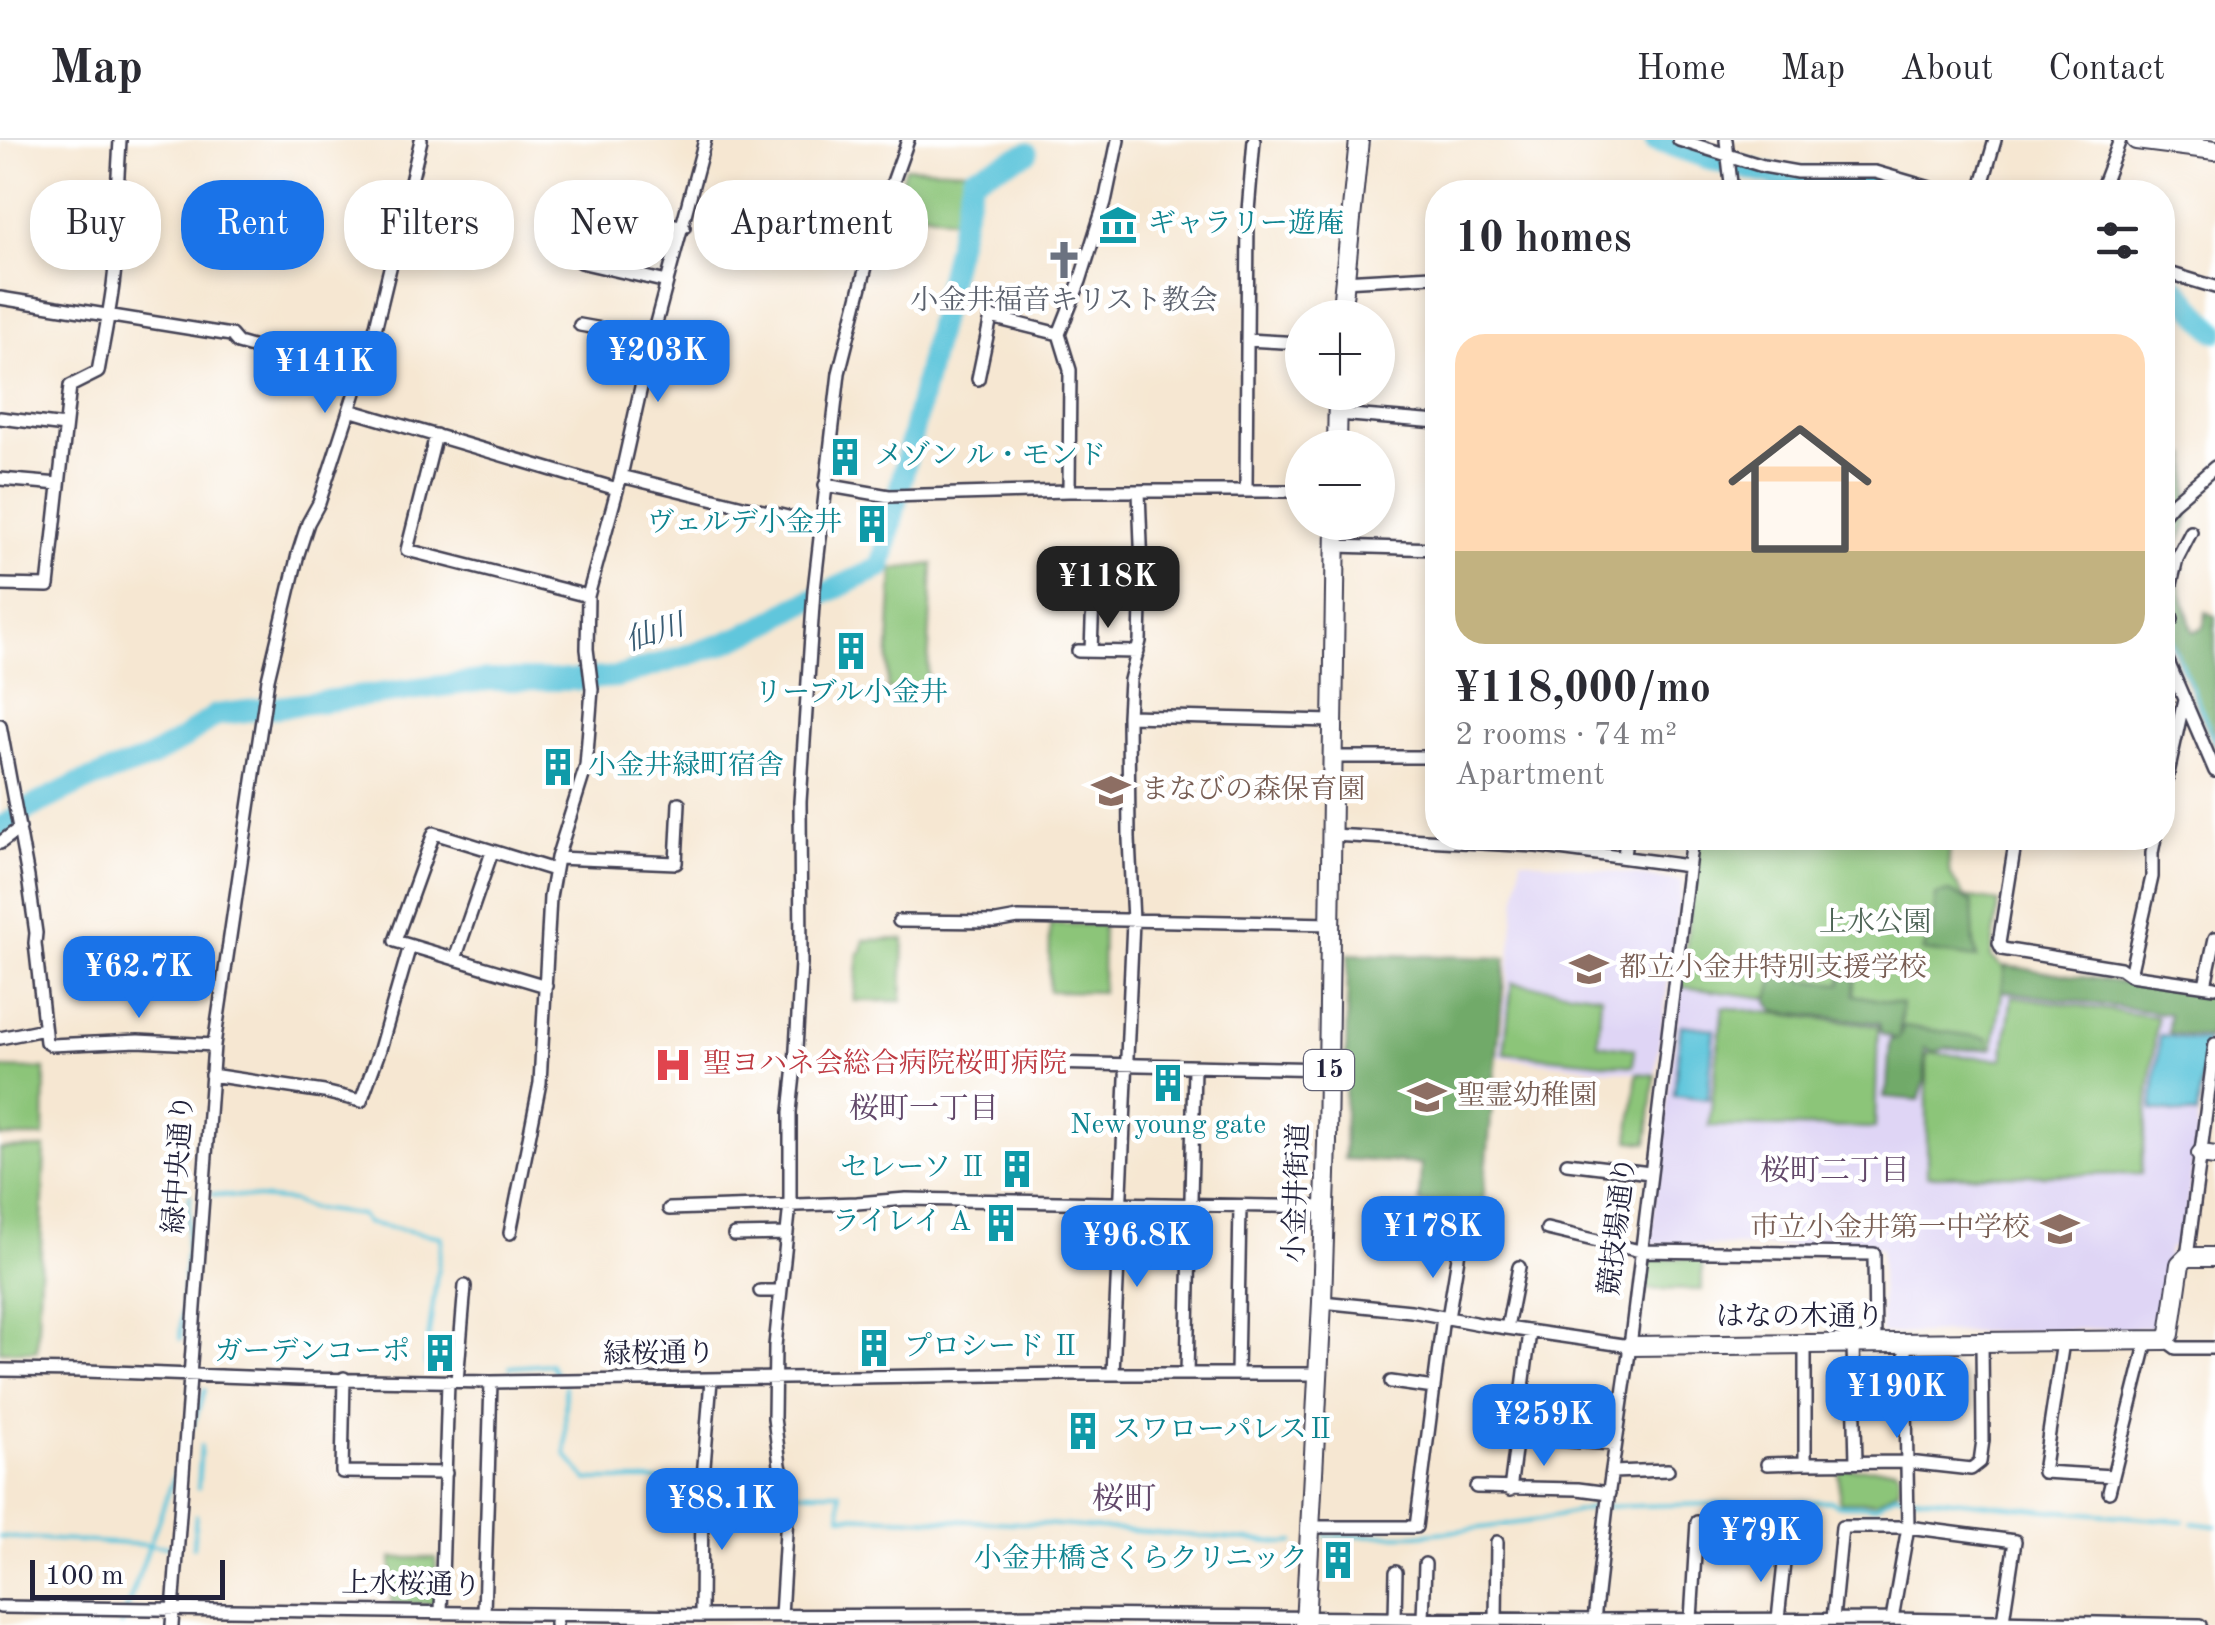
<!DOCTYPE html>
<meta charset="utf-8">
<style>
:root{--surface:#fff;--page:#f7f7f7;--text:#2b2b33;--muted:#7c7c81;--line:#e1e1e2;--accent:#1a73e8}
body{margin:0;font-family:"Old Standard TT","Noto Serif JP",serif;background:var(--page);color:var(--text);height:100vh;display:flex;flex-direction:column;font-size:38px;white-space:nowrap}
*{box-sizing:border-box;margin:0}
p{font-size:32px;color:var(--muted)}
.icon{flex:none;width:55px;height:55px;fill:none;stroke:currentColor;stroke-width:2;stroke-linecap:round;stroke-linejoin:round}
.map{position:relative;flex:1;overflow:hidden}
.side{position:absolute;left:1425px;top:40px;width:750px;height:670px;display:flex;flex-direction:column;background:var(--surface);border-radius:40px;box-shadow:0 5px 15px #0003}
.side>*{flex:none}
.top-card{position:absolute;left:30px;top:40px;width:950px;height:90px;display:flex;gap:20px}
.buttons{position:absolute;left:1285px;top:160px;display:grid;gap:20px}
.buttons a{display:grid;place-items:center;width:110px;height:110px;border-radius:50%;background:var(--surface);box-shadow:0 5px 15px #0003;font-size:50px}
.scale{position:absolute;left:30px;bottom:25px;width:195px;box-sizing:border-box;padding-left:10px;border:5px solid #22223b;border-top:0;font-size:28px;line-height:35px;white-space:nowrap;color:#22223b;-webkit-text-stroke:8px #fff;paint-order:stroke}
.price{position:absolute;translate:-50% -85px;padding:0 22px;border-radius:20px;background:var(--accent);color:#fff;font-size:32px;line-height:65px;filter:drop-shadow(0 2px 5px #0008)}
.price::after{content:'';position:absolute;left:50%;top:60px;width:30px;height:22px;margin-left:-15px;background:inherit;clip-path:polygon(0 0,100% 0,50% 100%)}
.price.active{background:#222;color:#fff}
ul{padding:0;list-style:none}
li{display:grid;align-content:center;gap:20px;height:530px;padding:0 30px}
li span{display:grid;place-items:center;height:310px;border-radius:30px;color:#555}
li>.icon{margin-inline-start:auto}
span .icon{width:180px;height:180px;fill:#fffc;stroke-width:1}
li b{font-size:42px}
h2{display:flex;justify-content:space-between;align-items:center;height:120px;padding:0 30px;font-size:42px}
.chip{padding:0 35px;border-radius:40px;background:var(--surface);box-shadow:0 5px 15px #0003;font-size:35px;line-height:90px}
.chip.active{background:var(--accent);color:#fff}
header{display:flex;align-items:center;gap:60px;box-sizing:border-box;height:140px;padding:0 50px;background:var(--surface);border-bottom:2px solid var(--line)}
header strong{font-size:48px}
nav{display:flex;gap:55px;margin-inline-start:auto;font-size:35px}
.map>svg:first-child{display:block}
.built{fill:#dfd5f5}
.green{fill:#8cc579;stroke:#57745a;stroke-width:2.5}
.forest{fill:#71aa69;stroke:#4a6652;stroke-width:2.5}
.water{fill:#60c6dc;stroke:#41748c;stroke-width:2.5}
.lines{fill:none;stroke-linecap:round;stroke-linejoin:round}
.stream{stroke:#60c6dc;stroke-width:4}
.river{stroke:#60c6dc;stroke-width:22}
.street-casing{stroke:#424052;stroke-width:16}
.secondary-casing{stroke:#424052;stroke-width:22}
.primary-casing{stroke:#424052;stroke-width:22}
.street{stroke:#fff;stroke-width:11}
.secondary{stroke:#fff;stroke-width:18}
.primary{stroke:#fff;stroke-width:18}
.labels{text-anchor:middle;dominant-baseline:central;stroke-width:9;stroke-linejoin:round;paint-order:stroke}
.shield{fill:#fff;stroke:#646476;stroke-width:2.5}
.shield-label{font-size:25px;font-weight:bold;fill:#22223b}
.culture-label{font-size:28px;fill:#0d838f;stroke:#fff;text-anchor:start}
.worship-label{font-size:28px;fill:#5b616d;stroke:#fff}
.education-label{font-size:28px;fill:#785e54;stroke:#fff;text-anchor:start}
.park-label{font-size:28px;fill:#4c6354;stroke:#fff}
.health-label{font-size:28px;fill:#be3a42;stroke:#fff;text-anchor:start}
.street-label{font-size:28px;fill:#22223b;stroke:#fff}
.water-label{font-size:30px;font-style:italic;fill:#385b73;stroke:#fff}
.neighbourhood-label{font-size:30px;fill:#62486a;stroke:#fff}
.quarter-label{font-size:32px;fill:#62486a;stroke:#fff}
</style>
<header>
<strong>Map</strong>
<nav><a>Home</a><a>Map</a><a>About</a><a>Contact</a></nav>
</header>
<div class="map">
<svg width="2215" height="1485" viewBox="0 0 2215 1485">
<rect width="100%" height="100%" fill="#fff"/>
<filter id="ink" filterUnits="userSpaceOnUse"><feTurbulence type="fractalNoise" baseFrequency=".01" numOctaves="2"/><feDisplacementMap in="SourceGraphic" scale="20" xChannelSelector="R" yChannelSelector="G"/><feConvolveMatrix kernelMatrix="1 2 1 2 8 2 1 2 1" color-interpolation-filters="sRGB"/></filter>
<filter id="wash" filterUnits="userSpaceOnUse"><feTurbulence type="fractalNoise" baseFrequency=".0048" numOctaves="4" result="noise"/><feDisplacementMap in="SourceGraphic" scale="40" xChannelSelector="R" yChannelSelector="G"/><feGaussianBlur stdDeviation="2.25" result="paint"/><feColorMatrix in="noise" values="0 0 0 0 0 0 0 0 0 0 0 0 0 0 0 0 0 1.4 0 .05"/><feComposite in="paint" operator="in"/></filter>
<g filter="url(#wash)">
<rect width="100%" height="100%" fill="#f6e7d2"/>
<path class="built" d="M1521,719L1682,741L1655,935L1499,917Z
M2005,826L2214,855L2183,1106L2169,1108L2160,1181L2155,1188L1881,1194V1108L1649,1105L1681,847L1903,872L1900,897L1993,907Z"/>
<path class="green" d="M905,27L968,30L955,80L903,68L909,47L900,44Z
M933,424L927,550H887L893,429Z
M1698,698H1951C1947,727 1946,733 1965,757L1999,762L1991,817L2006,829L1993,908L1900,898L1902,875L1681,847Z
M1050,784L1103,785L1102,852L1049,851Z
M904,799L902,861H854L859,813L862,811L864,800Z
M1512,843L1601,855L1598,904L1635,909L1633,926L1504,913Z
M2012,856L2157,877L2141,1034L1927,1036V913L2003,919Z
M1723,867L1878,886L1875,988L1709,986Z
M0,928L45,929L44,997H0Z
M1637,933L1655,935L1647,1003L1629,1001Z
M45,1008L37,1211H0V1009Z
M1651,1118H1702V1150L1644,1149L1645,1122Z
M1896,1328L1899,1332V1349L1876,1362H1839V1329Z
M392,1418H436V1464L391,1463Z"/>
<path class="forest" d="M2188,315L2189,374L2186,388L2177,407V437L2193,492L2204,487L2206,472L2215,476V607L2174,510L2163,475V413L2170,386L2163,383V321L2167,316Z
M1949,752L1972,762L1974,802L1977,818L1923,811L1932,790L1936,755Z
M1348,814L1506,818L1482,1074L1419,1062L1421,1024L1344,1019Z
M1850,817L1857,820L1854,855L1902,864L1899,898L1903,886L1988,898L1990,909H1945L1934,913L1925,908V940L1919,960L1884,957L1887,947L1890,900L1896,899L1881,893L1879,883L1774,871L1768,862L1774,840L1802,826L1804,841L1841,844L1844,819Z
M2005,826L2214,855L2209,898L2168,893L2169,874L2002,851Z"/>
<path class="water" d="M1681,885L1714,889L1708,959L1674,955Z
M2160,895L2206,901L2197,975L2152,970Z"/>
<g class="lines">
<path class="stream" d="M2170,498L2215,601
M212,1054L292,1061L308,1068L361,1075L366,1083L442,1097L425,1223L430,1233L448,1232
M180,1199L190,1055
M510,1227L550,1224L558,1236
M565,1246L566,1315L587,1340H688L712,1343L743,1352H840L841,1376L1046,1384L1284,1403L1294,1402
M192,1288L205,1250
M198,1348L201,1306
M2193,1383L2215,1386
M1326,1396L1417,1395L1465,1390L1540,1380L1596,1367L1831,1361L1837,1365L1875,1366L1896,1354L2047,1370L2184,1381
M0,1397L169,1406
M193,1407L196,1375
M121,1485L178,1325"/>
<path class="river" d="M1655,0L1716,21L1781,37L1877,40L1917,52
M2162,140C2189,153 2194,173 2215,191
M0,688L31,667L78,644L146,620L181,600L216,575L488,540H574L617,537L723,504L764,486L794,468L881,427L973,37L1027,13"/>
</g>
</g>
<g filter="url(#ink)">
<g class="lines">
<g class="street-casing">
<path id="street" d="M1679,0L1763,26L1797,32H1875L1944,52
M1726,0L1732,52
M1980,52L1995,0
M2100,52L2120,0
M2162,131L2215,147
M1343,141L1432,136
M667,142L580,122L591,67L684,87
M0,158L231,195L238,203L359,238
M580,185L652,198
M1247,200L1302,203
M978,239L991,177L1059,194
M349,270L617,349
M1338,274L1438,282
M0,278L65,286
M436,295L407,410L588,456
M621,336L820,385
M0,339L59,344
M825,345L889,356L1069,351H1302
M1246,350L1248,71L1254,0
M1069,351L1070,230L1059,194L1080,141L1105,62L1118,0
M2162,376L2173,363L2215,327
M1336,406L1438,409
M0,445L48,446L70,246L98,232C105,191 120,127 115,87L120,0
M2162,484L2172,479L2167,461L2177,419L2191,392
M2162,508L2215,631
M1078,511L1138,512
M1091,511L1093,456H1141
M1128,576L1333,581
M0,585L28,737L36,793L35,803L46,902L51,905L138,901L214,905
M1333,617H1438
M2162,661L2184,560
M1332,695L1536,706L1688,726
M2016,698L1999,803L2002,809L2120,828L2130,835L2215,847
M0,703L20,688
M1624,717L1626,698
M557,718L676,723L679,663
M899,781L996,782L1018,778L1331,784
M455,819L492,712
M2130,835L2152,737V713L2155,698
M2205,845L2215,798
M546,846L395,801L434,693L554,730
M0,898L44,889
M1044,923L1329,929
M211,935L324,952L361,961L380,909L410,806
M1567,1023L1650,1033
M669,1069L857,1063L906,1059L1325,1067
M1547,1089L1640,1111L1874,1114L1875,1204
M510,1093L540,943L550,757L557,718L586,626L592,549L587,509L588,456L621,336L652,198L705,0
M734,1095L787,1094
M2187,1117L2215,904
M760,1151H780
M1322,1162L1411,1171L1480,1184L1630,1206
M1448,1178L1459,1111
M1507,1188L1519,1127
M2165,1200L2176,1208H2215
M2063,1202L2043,1332L2113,1336
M1805,1205V1323L1908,1322L1971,1329L1980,1322L1983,1300L1982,1203
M1853,1205L1856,1322
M0,1230L86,1231L300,1239L491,1242L1069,1234H1319
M1113,1234L1133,781L1129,699L1128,576L1130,540L1140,501L1142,429L1139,352
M1187,1234L1194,927
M1237,1234L1240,1066
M344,1238L342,1332L446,1333
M457,1241L465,1146
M1391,1242L1434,1248
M1521,1265L1569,1271
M1517,1298L1615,1304
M1767,1324L1805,1323
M1612,1332L1668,1330
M1476,1347L1578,1349L1609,1353
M1510,1350L1530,1192
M2109,1352L2147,1201
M1311,1387H1416L1443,1177
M1696,1402L1724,1404
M0,1467L701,1476L1057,1475L1594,1480L1892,1479L2200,1485
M441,1472L448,1241
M484,1472L491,1242
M701,1476L702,1350L711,1240
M781,1476L788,1358L780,1325L774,1278L775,1206L790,1064V972L795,926L801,823L800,662L814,450L839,233L874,95L908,0
M1395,1478L1396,1432
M1423,1478L1425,1424
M1496,1479L1497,1402
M1691,1479L1697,1382
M1778,1479L1785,1414
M1833,1479L1842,1387H1908L2015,1401L2003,1480
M1892,1479L1908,1387L1905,1204
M1594,1480L1608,1357L1630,1206L1692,698
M172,1485L214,905L268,539L298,414L308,383L319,363L374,194L421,0
M556,1485V1482"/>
</g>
<g class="secondary-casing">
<path id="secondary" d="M2136,0L2215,10
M2201,1014L2215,1016
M1630,1206L2165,1200L2170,1194L2180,1124L2187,1117H2215"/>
</g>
<g class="primary-casing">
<path id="primary" d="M1341,178L1359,0
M1337,308L1338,252
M1305,1485L1322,1162L1327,1002L1336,382"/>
</g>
<use href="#street" class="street"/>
<use href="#secondary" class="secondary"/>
<use href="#primary" class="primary"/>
</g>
</g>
<defs>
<g id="museum-bare" transform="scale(3)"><path d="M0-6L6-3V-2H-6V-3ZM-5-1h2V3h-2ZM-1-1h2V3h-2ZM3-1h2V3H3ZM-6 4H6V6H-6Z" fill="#0f9aa8" stroke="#fff" stroke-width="2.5" paint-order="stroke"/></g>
<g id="church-bare" transform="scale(3)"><path d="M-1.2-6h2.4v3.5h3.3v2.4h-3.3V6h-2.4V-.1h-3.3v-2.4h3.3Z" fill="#6b7280" stroke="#fff" stroke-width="2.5" paint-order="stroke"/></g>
<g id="building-bare" transform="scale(3)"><path d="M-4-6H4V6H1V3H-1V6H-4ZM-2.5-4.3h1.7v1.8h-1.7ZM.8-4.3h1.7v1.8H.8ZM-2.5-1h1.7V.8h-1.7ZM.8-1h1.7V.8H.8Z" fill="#0f9aa8" stroke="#fff" stroke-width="2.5" paint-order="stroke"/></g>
<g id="school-bare" transform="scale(3)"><path d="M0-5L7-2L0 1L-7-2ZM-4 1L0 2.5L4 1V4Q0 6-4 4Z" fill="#8d6e63" stroke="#fff" stroke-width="2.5" paint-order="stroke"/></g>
<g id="hospital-bare" transform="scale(3)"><path d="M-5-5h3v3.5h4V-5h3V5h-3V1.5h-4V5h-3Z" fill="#e0444e" stroke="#fff" stroke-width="2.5" paint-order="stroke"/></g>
</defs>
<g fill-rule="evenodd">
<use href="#museum-bare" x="1118" y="85"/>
<use href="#church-bare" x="1064" y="120"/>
<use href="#building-bare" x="845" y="317"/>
<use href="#building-bare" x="872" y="384"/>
<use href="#building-bare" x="851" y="511"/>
<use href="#building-bare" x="558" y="627"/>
<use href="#school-bare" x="1111" y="651"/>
<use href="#school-bare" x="1589" y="829"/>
<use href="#hospital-bare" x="673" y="925"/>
<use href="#building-bare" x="1168" y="943"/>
<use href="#school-bare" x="1427" y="957"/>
<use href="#building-bare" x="1017" y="1029"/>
<use href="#building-bare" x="1001" y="1083"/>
<use href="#school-bare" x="2060" y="1089"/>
<use href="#building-bare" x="874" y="1208"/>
<use href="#building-bare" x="440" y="1213"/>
<use href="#building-bare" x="1083" y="1291"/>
<use href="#building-bare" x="1338" y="1420"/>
</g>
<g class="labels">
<rect class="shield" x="1304" y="910" width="50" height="40" rx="8"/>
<g class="shield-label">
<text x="1329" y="930">15</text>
</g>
<g class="culture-label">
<text x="1148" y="85">ギャラリー遊庵</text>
<text x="875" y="317">メゾン ル・モンド</text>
<text x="842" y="384" text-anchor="end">ヴェルデ小金井</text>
<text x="851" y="554" text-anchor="middle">リーブル小金井</text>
<text x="588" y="627">小金井緑町宿舎</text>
<text x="1168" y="986" text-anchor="middle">New young gate</text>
<text x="987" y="1029" text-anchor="end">セレーソ Ⅱ</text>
<text x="971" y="1083" text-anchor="end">ライレイ A</text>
<text x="904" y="1208">プロシード Ⅱ</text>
<text x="410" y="1213" text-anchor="end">ガーデンコーポ</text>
<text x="1113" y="1291">スワローパレスⅡ</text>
<text x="1308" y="1420" text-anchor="end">小金井橋さくらクリニック</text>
</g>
<g class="worship-label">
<text x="1064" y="162">小金井福音キリスト教会</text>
</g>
<g class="education-label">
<text x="1141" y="651">まなびの森保育園</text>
<text x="1619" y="829">都立小金井特別支援学校</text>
<text x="1457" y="957">聖霊幼稚園</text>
<text x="2030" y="1089" text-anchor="end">市立小金井第一中学校</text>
</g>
<g class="park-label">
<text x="1875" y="784">上水公園</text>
</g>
<g class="health-label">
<text x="703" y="925">聖ヨハネ会総合病院桜町病院</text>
</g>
<g class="street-label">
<text transform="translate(180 1024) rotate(-86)">緑中央通り</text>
<text transform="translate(1298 1053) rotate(-88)">小金井街道</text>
<text transform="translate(1619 1086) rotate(-83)">競技場通り</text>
<text x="1800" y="1178">はなの木通り</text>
<text transform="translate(659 1215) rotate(-1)">緑桜通り</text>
<text transform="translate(411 1446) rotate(1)">上水桜通り</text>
</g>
<g class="water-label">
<text transform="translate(655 494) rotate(-17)">仙川</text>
</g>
<g class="neighbourhood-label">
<text x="924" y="970">桜町一丁目</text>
<text x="1835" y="1032">桜町二丁目</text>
</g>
<g class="quarter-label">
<text x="1124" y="1361">桜町</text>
</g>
</g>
</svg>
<div class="buttons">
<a>+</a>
<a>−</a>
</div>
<div class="scale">100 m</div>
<b class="price" style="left:658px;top:265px">¥203K</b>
<b class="price" style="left:325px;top:276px">¥141K</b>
<b class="price active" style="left:1108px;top:491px">¥118K</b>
<b class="price" style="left:139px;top:881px">¥62.7K</b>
<b class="price" style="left:1433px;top:1141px">¥178K</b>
<b class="price" style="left:1137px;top:1150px">¥96.8K</b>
<b class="price" style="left:1897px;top:1301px">¥190K</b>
<b class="price" style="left:1544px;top:1329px">¥259K</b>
<b class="price" style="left:722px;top:1413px">¥88.1K</b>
<b class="price" style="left:1761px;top:1445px">¥79K</b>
<div class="top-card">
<a class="chip">Buy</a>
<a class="chip active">Rent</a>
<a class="chip">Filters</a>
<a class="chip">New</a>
<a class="chip">Apartment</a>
</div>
<section class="side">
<h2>10 homes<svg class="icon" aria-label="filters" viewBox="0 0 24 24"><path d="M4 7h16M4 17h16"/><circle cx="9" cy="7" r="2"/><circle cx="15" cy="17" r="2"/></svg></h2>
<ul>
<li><span style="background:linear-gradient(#ffd9b3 70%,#c2b280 0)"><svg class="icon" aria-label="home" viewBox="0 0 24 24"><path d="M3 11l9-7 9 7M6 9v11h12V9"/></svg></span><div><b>¥118,000/mo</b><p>2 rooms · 74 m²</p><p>Apartment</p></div></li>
</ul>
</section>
</div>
